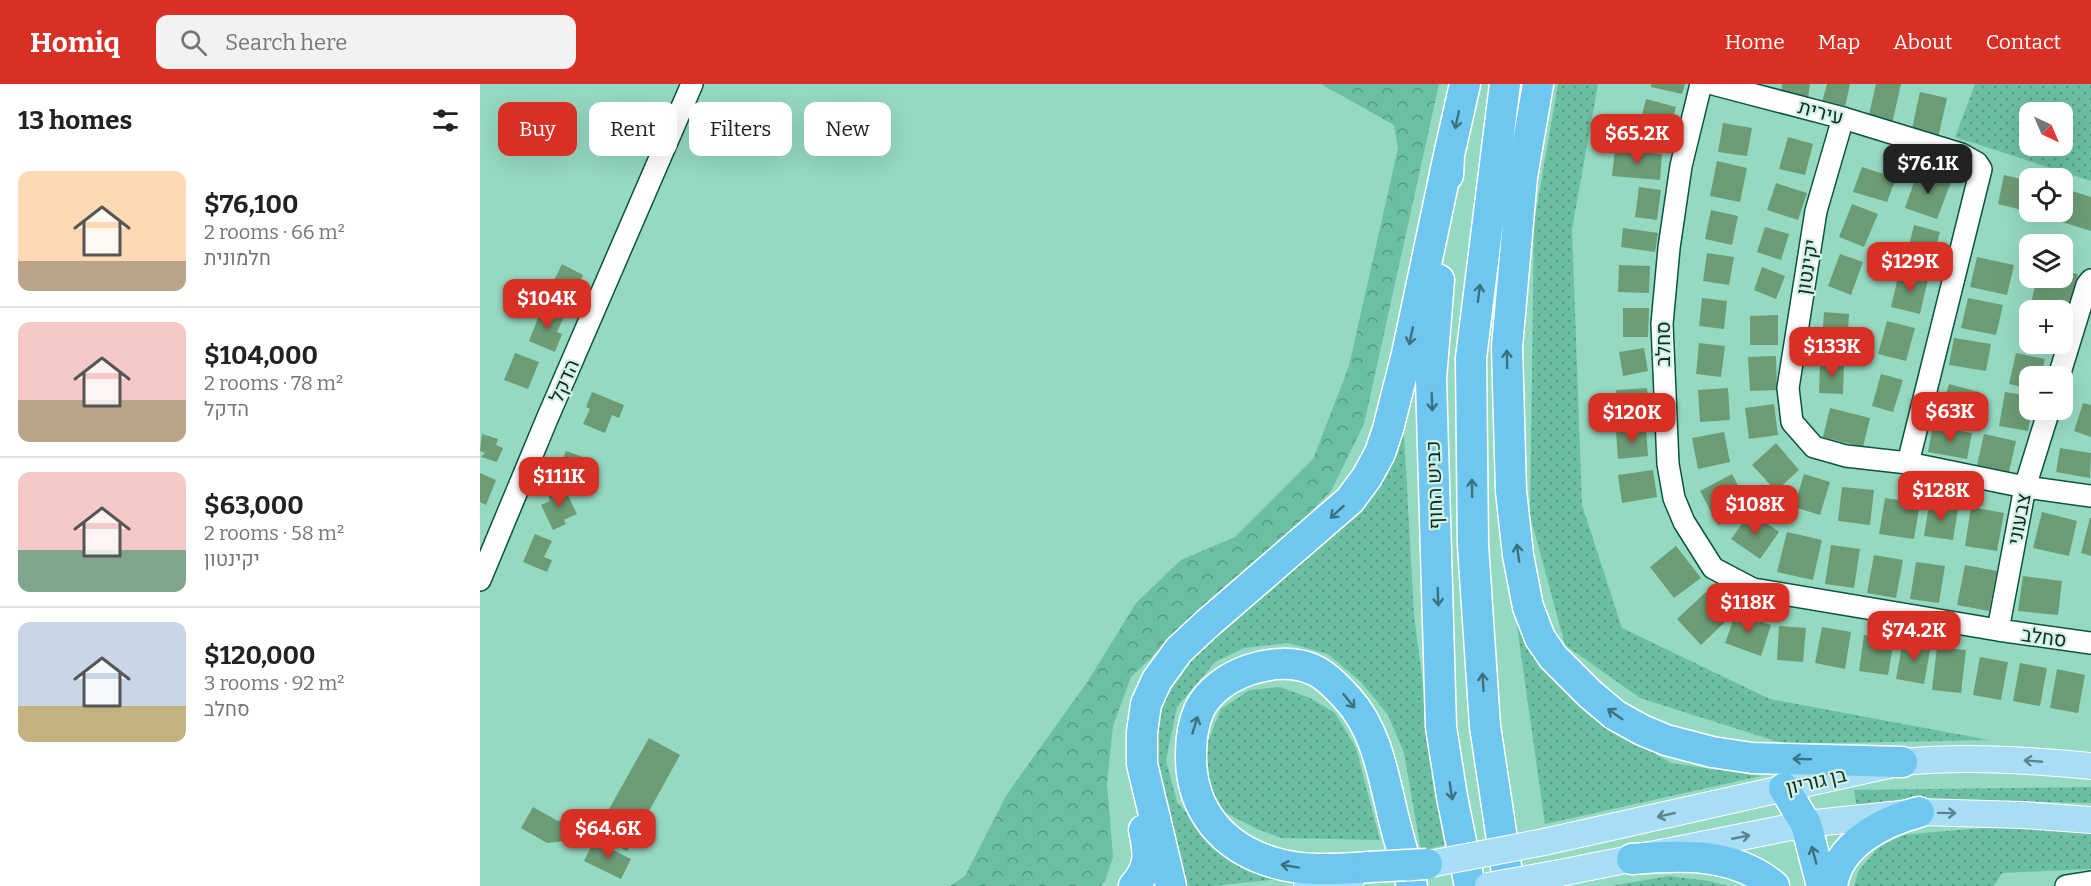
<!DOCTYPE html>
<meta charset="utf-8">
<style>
:root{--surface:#fff;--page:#f2f2f2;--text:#222;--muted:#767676;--line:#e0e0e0;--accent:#d93025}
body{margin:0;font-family:Bitter,Heebo,serif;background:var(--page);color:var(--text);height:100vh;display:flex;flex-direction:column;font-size:22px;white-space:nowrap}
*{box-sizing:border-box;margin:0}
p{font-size:20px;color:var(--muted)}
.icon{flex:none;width:33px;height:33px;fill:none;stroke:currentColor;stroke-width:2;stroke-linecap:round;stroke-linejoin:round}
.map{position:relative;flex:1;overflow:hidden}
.panel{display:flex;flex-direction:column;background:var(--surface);width:480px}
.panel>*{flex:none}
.hud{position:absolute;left:18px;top:18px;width:570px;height:54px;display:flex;gap:12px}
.needle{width:39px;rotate:136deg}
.fabs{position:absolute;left:1539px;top:18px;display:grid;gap:12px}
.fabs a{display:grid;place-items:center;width:54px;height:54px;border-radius:12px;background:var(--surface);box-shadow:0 6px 24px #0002;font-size:30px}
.price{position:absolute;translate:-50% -51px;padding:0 14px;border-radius:12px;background:var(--accent);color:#fff;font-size:20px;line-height:39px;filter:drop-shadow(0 2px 3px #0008)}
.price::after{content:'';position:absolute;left:50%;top:36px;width:18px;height:14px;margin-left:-9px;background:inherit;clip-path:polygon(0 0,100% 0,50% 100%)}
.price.current{background:#222;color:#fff}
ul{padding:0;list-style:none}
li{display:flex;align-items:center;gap:18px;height:150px;padding:0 18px}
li+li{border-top:2px solid var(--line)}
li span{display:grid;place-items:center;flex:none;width:168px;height:120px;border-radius:12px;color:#555}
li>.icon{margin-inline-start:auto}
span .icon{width:72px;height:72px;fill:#fffc;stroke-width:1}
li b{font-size:26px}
h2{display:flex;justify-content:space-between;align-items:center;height:72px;padding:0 18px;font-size:26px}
.chip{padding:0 21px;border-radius:12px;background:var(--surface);box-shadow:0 6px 24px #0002;font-size:21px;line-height:54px}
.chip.current{background:var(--accent);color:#fff}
header{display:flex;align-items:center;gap:36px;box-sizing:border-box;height:84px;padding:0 30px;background:var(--accent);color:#fff}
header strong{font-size:28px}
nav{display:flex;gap:33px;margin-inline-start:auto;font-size:21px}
.search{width:420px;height:54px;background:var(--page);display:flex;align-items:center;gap:15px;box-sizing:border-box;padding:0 21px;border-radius:12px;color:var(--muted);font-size:22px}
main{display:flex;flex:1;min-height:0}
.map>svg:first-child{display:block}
.grass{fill:url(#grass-dots);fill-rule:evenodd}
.forest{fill:url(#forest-crowns)}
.building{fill:#6c9c75}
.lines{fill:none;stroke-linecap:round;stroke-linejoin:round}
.minor-casing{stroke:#085542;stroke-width:24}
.major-casing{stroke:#fff;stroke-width:28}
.highway-casing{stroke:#fff;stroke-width:33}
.minor{stroke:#fff;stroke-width:21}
.major{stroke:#a9ddf6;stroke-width:26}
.highway{stroke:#6fc7f0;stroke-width:30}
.major-bridge-casing{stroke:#fff;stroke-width:28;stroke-linecap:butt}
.highway-bridge-casing{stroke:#fff;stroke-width:33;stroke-linecap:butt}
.major-bridge{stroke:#a9ddf6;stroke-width:26}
.highway-bridge{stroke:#6fc7f0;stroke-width:30}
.oneway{stroke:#3b727f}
.oneway2{stroke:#5c848c}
.labels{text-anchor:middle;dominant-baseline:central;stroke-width:4.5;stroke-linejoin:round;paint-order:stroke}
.street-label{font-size:20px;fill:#102c23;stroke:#d1f2e5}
</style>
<header>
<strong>Homiq</strong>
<div class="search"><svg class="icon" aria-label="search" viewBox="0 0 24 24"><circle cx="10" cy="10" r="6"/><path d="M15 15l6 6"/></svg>Search here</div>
<nav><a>Home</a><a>Map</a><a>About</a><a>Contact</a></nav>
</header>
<main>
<section class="panel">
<h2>13 homes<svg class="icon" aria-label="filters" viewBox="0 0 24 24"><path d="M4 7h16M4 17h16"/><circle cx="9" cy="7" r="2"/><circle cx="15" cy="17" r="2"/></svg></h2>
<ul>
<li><span style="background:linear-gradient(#ffd9b3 75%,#b9a48a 0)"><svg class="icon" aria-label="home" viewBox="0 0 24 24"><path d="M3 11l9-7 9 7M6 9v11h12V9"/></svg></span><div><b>$76,100</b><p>2 rooms · 66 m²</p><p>חלמונית</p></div></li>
<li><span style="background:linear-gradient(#f6c9c9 65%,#b9a48a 0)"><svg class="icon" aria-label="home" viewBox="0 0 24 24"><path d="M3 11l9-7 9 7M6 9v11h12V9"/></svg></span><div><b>$104,000</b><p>2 rooms · 78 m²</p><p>הדקל</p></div></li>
<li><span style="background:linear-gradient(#f6c9c9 65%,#7fa58c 0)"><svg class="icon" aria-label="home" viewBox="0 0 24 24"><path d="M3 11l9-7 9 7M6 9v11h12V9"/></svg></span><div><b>$63,000</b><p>2 rooms · 58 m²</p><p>יקינטון</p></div></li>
<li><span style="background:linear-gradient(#c9d6e8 70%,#c2b280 0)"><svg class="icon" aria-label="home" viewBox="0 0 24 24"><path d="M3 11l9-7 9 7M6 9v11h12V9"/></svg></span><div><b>$120,000</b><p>3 rooms · 92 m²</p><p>סחלב</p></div></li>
</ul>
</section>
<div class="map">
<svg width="1611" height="802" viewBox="0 0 1611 802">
<defs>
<pattern id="grass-dots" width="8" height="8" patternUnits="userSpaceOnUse" patternTransform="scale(1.5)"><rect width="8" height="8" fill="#6bbfa3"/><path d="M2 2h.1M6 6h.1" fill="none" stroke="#579b84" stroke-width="1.8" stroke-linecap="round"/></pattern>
<pattern id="forest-crowns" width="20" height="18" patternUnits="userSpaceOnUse" patternTransform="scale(1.5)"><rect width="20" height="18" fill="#6bbfa3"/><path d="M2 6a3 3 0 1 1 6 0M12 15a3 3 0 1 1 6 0" fill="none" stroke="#579b84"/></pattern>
</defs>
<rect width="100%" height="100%" fill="#96d9c1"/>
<path class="grass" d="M1078,0H1118L1092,145L1102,421L1142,544L1290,615L1509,656L1305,660L1160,614L1085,561L1050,431L1054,139Z
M1495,0H1611V97L1475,53ZM1582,28V62H1550V28Z
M923,332L934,531L964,761L941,767L924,669L908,631L881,598L848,570L808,559L764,564L735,578L697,623L686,676L697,718L734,760L799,795L733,802H700L673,662L681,618L709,573L824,473Z
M1034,521L1051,569L1117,635L1191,679L1281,692L1065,740Z
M800,603L830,614L855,629L876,664L900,756L802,754L777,745L746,729L730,712L722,672L741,625L770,606Z
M1611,703V719L1521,717L1377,725L1374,706Z
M1523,742L1611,747V785L1522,789L1514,802H1374L1379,786L1398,764L1422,751Z
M1189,792L1229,797L1248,802H1131Z"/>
<path class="forest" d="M841,0H959L884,340L851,407L811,448L710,536L651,593L633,642L627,700L633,773L625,797L621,802H470L485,792L527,710L608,597L656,519L701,476L755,453L833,375L869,282L918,64L914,41Z"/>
<path class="building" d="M1171,0H1205L1202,10L1171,3Z
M1302,0H1330L1328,14L1301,9Z
M1347,0H1370L1365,23L1342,18Z
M1396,0H1421L1412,40L1388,35Z
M1440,8L1467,14L1458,54L1431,49Z
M1166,15L1196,23L1189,50L1159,42Z
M1243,39L1272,44L1267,72L1238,68Z
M1308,53L1333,60L1325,91L1299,85Z
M1135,66L1182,70L1180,96L1132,92Z
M1237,77L1267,84L1260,118L1230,112Z
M1382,83L1416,94L1407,118L1373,108Z
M1438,87L1471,98L1457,135L1425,124Z
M1524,91L1550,97V128L1518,120Z
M1296,99L1327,109L1318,136L1287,126Z
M1159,103L1181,106L1177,136L1155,133Z
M1592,107L1611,113V147L1582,138Z
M1372,120L1398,130L1384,163L1359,153Z
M1231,126L1258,132L1252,161L1225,155Z
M1434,141L1460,148L1451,180L1426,174Z
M1285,143L1309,150L1301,176L1277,168Z
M1143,144L1178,149L1175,168L1141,163Z
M1227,169L1254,173L1249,201L1223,197Z
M1360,170L1383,178L1371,211L1348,202Z
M1497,173L1534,181L1527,211L1490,203Z
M82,180L103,191L91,215L70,205Z
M1139,181L1170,182L1169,209L1138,208Z
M1282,183L1305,192L1296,215L1274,206Z
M1582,187L1598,190L1590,227L1551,219L1557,194H1582Z
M1419,189L1448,195L1440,230L1411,223Z
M1222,214L1247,217L1244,245L1219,242Z
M1488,214L1523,221L1516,251L1481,244Z
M62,224L84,233L77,248L82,250L75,268L49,257Z
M1143,224H1169L1168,253H1143Z
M1344,228L1369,230L1367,262L1342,260Z
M1549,229L1550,260H1572L1569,269L1541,261Z
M1298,231V261H1270V232Z
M1407,237L1435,244L1426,277L1398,270Z
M1474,254L1511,260L1506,287L1469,281Z
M1219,259L1245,262L1241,293L1216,290Z
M1164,264L1168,287L1143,292L1139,268Z
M35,269L59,278L48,305L24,296Z
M1536,269L1565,275L1561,292H1550V305L1529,300Z
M1296,272L1297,306L1270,307L1268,273Z
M1340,278L1364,279L1363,310L1339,309Z
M1401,290L1423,296L1413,328L1392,322Z
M1469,300L1499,308L1492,335L1461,327Z
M1167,304L1170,335L1138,337L1136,306Z
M1248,304L1250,336L1220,338L1218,306Z
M112,308L144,321L139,334L132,331L125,349L103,340L110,325L106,323Z
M1525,308L1550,312V326H1552L1548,347L1519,342Z
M1603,319L1611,321V353L1594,347Z
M1294,320L1298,351L1269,355L1265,324Z
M1350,324L1390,334L1383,363L1343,353Z
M1453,342L1492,349L1487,375L1448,368Z
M1166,344L1168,372L1138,375L1136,347Z
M1244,348L1250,378L1218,385L1212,354Z
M2,350L18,355L16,361L23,364L17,378L1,373L5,369L0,367Z
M1504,350L1536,357L1529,388L1497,381Z
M1296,359L1319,386L1296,407L1272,381Z
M1580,364L1611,369L1610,394L1576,388Z
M86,367L108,375L99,397L77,389Z
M1173,386L1177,413L1142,419L1138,391Z
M0,389L16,396L6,421L0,418Z
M1252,390L1270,424L1238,441L1220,407Z
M1324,390L1350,398L1340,431L1314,423Z
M83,401L97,430L84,436L86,440L73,446L61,421L70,417L67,409Z
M1362,403L1394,406L1390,441L1358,437Z
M1405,414L1440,419L1434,455L1399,450Z
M1449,421L1478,425L1473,456L1444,452Z
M1491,423L1524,429L1517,467L1485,462Z
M1271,428L1299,448L1280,475L1251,455Z
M1562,428L1597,437L1589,472L1553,464Z
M1610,434H1611V472L1601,469Z
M1307,448L1342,456L1333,496L1297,488Z
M55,450L72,457L64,473L72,476L67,488L43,478Z
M1351,461L1380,465L1374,504L1345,500Z
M1196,462L1221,494L1194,514L1170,483Z
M1394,471L1423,476L1416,514L1387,509Z
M1436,478L1465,482L1459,519L1430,515Z
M1485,481L1517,487L1509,527L1477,521Z
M1543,492L1582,497L1578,531L1538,527Z
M1226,508L1250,533L1221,561L1197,535Z
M1256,529L1291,541L1281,572L1245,559Z
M1299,542L1326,544L1323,578L1297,576Z
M1342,543L1371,548L1365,585L1335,579Z
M1384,551L1414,556L1408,591L1379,587Z
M1423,556L1451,561L1444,600L1416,595Z
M1457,563L1486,566L1481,609L1452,606Z
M1500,573L1528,578L1521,616L1493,611Z
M1540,579L1567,584L1560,622L1533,617Z
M1577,585L1605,591L1598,629L1570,624Z
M169,654L200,671L147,767L115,750Z
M53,723L78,737L89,735L92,756L67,759L41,744Z
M114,757L151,775L141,795L104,777Z"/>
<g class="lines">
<g class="minor-casing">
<path id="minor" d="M1221,0L1201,82L1189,164L1182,240L1188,380L1194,414L1204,438L1233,484L1273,505L1518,546L1611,559
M1233,0L1363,34L1481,70L1497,79L1501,85L1428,379
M1363,34L1336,127L1308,304L1312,338L1334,363L1366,372L1428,379L1545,403L1611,412
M1579,292L1607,201L1611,196
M0,496L67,335L212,0
M1518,546L1545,403L1569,326
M1586,802L1611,798"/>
</g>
<g class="major-casing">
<path id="major" d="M1064,758L1422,678C1485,672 1548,676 1611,682
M1080,789L1326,740L1439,728L1543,731L1611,736
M827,802L872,794"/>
</g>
<g class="highway-casing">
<path id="highway" d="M1025,0L991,274L993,461L1005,642L1029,802
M1058,0L1042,93L1027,263L1031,407L1038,471L1048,523L1060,554L1073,573L1110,610L1135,631L1162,646L1186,656L1232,668L1272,674L1422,678
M968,91L969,71L985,0
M959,196L951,295L961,643L972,713L990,802
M1304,704L1326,740L1342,802
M1152,775C1202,771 1253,768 1294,802
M889,783C858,785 826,788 795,779C742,764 710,725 711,670C711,655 713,640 719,626C737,589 797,569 834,586C846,591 859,605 868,615C895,645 902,685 911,723C917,750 925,776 932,802
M654,802C671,783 669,769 664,746
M691,802L662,680V648L666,620L677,596L699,566L728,539L870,416L887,393L900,369L908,345L927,270L969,71
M1352,802C1358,760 1402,738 1439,728"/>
</g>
<use href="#minor" class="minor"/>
<use href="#major" class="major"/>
<use href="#highway" class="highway"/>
<g class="major-bridge-casing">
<path id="major-bridge" d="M929,784L1064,758
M1008,802L1080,789"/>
</g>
<g class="highway-bridge-casing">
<path id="highway-bridge" d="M889,783L947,780"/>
</g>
<use href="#major-bridge" class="major-bridge"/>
<use href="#highway-bridge" class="highway-bridge"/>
</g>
<defs><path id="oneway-shaft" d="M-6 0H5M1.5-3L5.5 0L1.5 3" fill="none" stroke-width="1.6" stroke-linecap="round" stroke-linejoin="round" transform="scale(1.5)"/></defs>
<g class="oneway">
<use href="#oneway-shaft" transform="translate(977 36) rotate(102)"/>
<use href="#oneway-shaft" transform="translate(999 209) rotate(-83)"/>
<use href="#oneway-shaft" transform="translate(931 252) rotate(102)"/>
<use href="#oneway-shaft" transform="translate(1027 275) rotate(-91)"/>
<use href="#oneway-shaft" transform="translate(952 318) rotate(88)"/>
<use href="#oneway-shaft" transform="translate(992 404) rotate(-91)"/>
<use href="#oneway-shaft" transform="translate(857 428) rotate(138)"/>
<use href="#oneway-shaft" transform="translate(1038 469) rotate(-98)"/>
<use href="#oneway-shaft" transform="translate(958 513) rotate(88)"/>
<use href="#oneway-shaft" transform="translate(1003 598) rotate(-94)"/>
<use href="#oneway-shaft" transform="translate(869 617) rotate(51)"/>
<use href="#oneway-shaft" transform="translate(1135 630) rotate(-145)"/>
<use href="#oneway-shaft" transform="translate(715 641) rotate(-73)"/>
<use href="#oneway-shaft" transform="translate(1322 675) rotate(-178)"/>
<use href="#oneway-shaft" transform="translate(971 707) rotate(81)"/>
<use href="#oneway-shaft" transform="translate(1334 771) rotate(-105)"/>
<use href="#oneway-shaft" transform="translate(810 782) rotate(-170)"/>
</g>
<g class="oneway2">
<use href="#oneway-shaft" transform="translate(1553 677) rotate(-175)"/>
<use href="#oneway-shaft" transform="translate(1467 729) rotate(1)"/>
<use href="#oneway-shaft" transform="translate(1186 731) rotate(167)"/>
<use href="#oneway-shaft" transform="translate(1261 753) rotate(-11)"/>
</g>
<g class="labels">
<g class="street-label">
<text transform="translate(1341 28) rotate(15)">עירית</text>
<text transform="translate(1327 183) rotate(-81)">יקינטון</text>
<text transform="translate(1183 260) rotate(-90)">סחלב</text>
<text transform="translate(84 297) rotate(-66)">הדקל</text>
<text transform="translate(954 401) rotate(-92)">כביש החוף</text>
<text transform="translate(1539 435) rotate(-79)">צבעוני</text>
<text transform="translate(1564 553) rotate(8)">סחלב</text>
<text transform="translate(1336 697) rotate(-13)">בן גוריון</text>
</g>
</g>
</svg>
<div class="fabs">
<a><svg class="needle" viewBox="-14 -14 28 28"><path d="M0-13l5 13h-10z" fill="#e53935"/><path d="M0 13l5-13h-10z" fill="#767676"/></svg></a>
<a><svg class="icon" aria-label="locate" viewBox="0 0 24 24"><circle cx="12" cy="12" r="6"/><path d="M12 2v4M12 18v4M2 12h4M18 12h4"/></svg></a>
<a><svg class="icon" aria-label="layers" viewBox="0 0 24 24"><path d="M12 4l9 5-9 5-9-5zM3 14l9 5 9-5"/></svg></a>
<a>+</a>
<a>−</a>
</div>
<b class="price" style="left:1157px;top:81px">$65.2K</b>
<b class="price current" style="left:1448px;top:111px">$76.1K</b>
<b class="price" style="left:1430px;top:209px">$129K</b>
<b class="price" style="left:67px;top:246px">$104K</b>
<b class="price" style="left:1352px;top:294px">$133K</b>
<b class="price" style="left:1470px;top:359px">$63K</b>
<b class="price" style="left:1152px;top:360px">$120K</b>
<b class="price" style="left:79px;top:424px">$111K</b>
<b class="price" style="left:1461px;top:438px">$128K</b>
<b class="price" style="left:1275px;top:452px">$108K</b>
<b class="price" style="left:1268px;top:550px">$118K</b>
<b class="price" style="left:1434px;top:578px">$74.2K</b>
<b class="price" style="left:128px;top:776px">$64.6K</b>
<div class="hud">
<a class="chip current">Buy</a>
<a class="chip">Rent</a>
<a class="chip">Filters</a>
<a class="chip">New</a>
</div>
</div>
</main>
